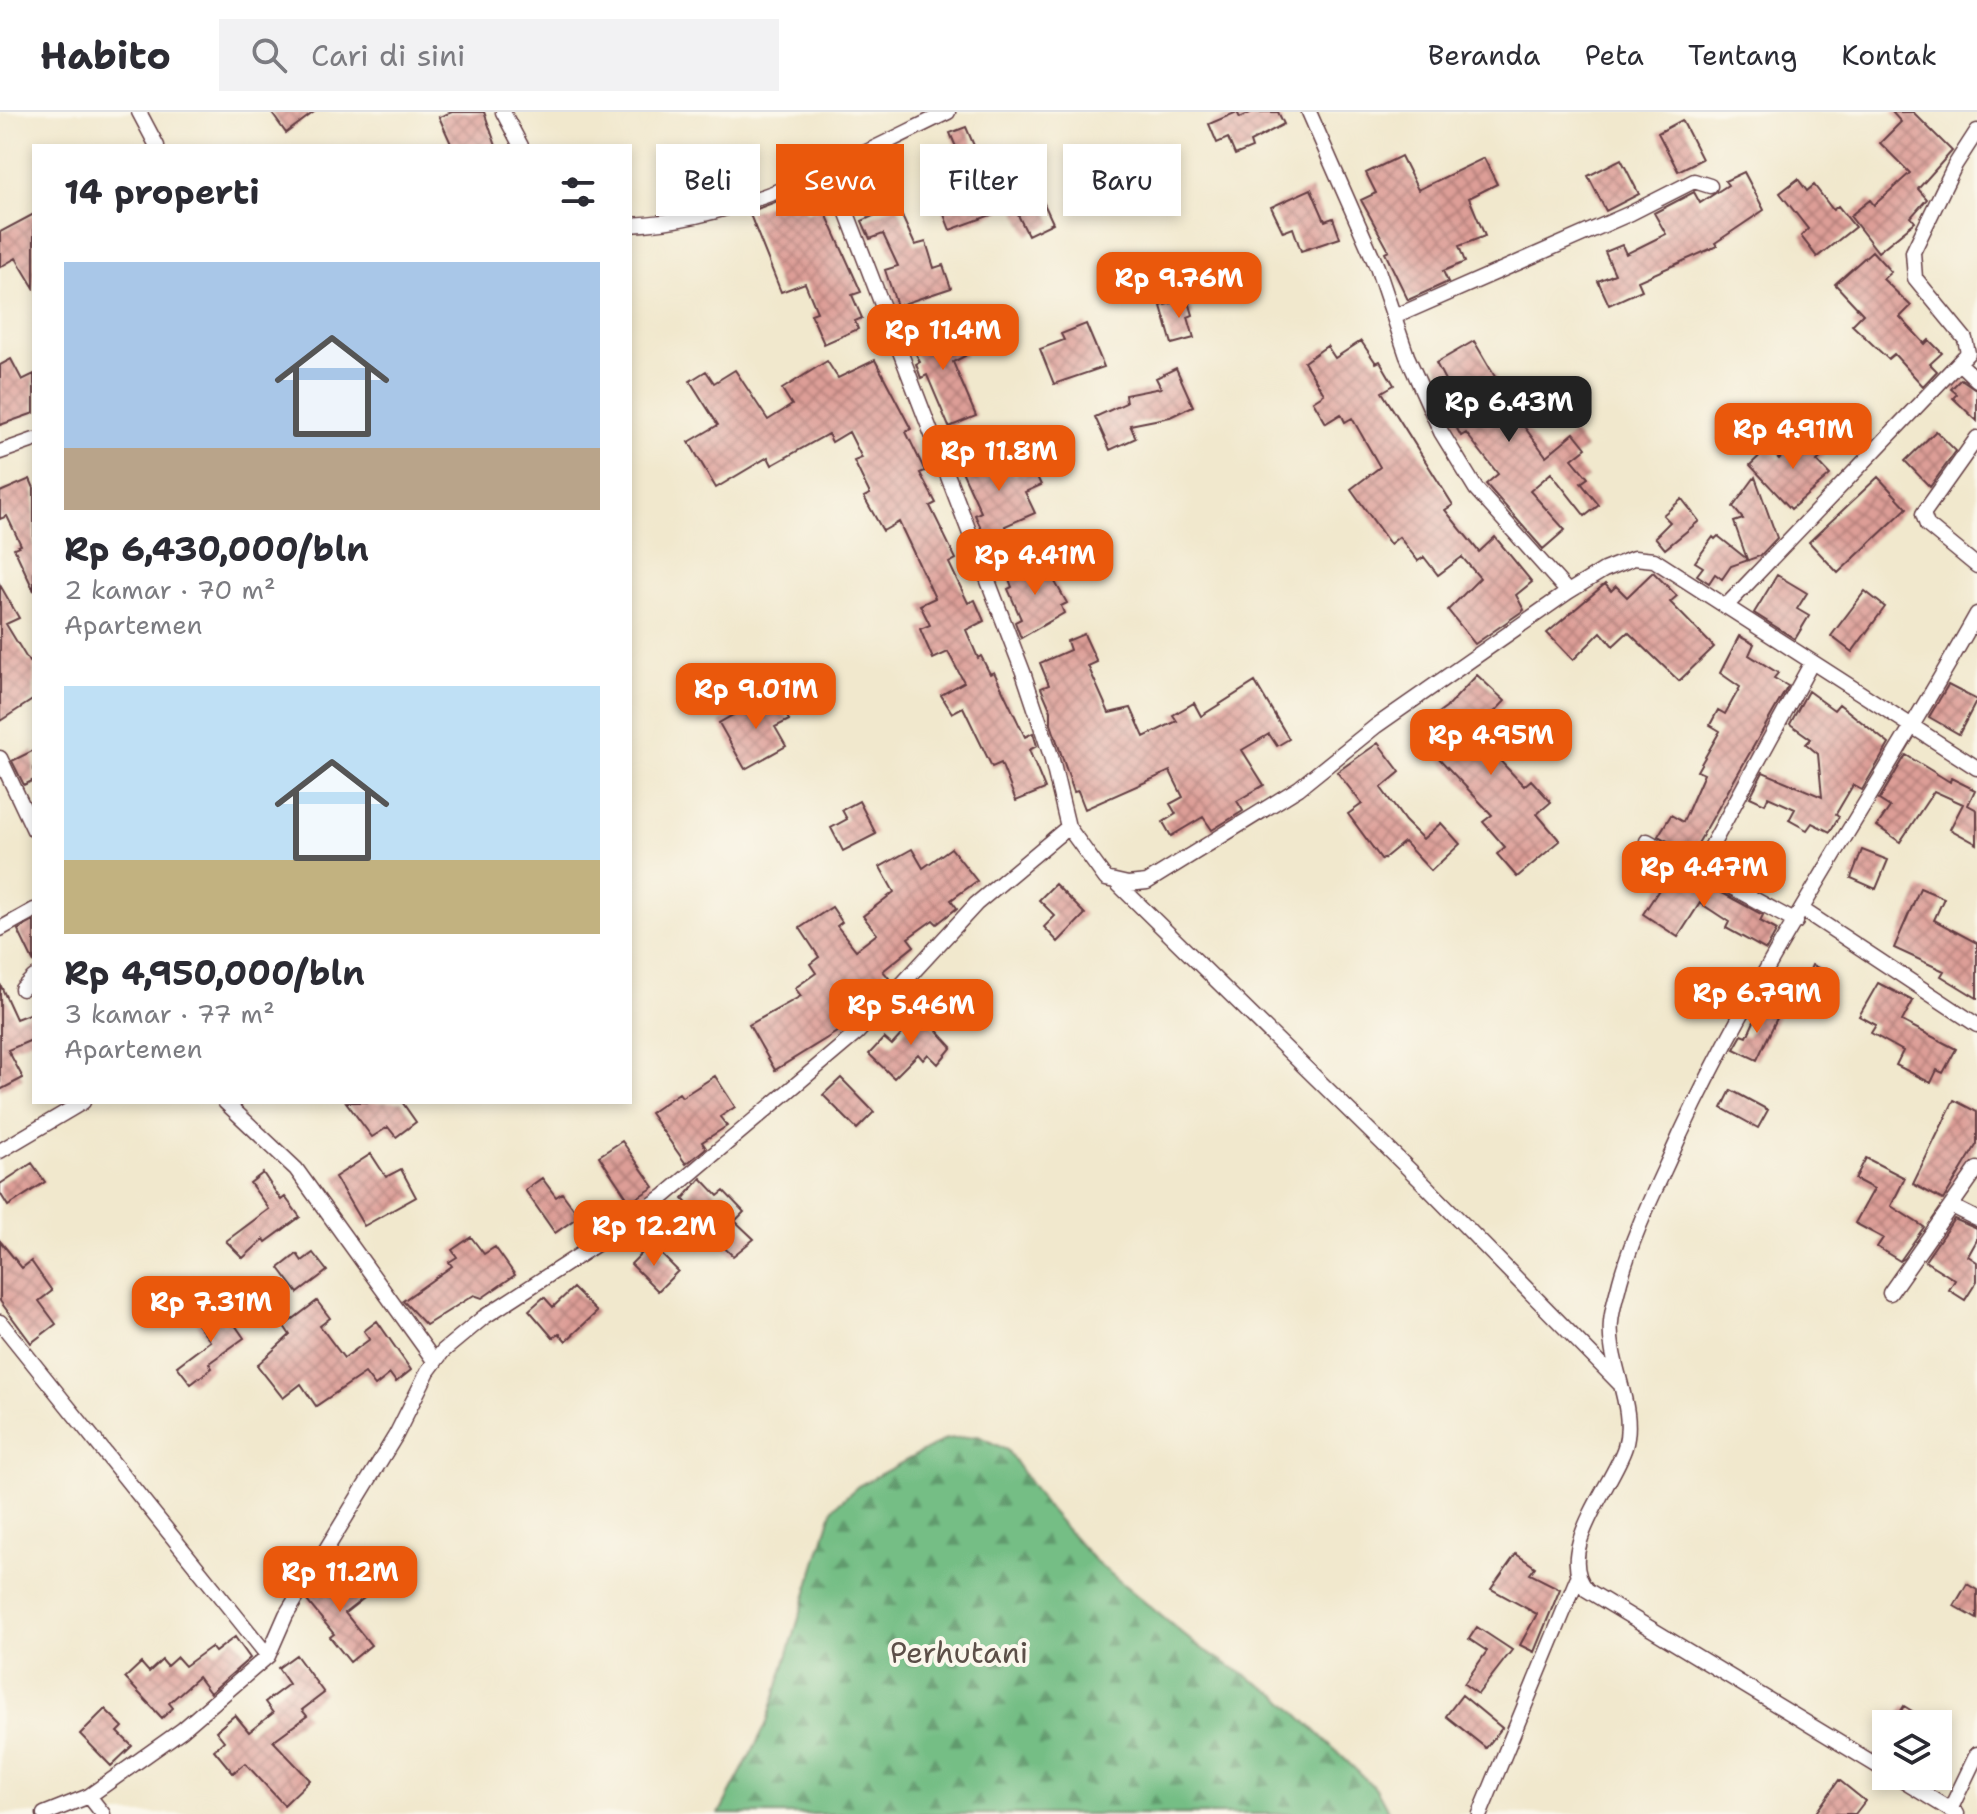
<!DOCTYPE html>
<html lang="id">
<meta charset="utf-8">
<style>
:root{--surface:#fff;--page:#f2f2f3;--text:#2b2b33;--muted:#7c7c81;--line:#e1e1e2;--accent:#ea580c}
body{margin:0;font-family:"Shantell Sans",sans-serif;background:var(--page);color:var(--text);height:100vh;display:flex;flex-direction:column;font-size:30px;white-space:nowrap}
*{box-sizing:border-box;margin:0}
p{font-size:26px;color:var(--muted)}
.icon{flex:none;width:44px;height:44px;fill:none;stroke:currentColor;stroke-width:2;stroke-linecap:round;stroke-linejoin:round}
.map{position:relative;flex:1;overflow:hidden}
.sheet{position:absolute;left:32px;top:32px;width:600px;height:960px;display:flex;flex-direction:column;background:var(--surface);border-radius:0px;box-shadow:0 4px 12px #0003}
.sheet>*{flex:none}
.guide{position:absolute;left:656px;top:32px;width:760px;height:72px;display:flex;gap:16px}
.tools{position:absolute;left:1872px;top:1598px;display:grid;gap:16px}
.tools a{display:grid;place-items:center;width:80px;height:80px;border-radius:0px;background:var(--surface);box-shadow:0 4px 12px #0003;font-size:40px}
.price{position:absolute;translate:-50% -68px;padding:0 18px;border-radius:16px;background:var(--accent);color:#fff;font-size:26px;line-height:52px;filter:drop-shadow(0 2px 4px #0008)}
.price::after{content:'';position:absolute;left:50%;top:48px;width:24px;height:18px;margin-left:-12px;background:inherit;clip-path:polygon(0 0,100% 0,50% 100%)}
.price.active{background:#222;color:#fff}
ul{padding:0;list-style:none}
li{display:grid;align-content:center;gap:16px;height:424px;padding:0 32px}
li span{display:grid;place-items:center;height:248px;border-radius:0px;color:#555}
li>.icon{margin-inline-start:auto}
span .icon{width:144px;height:144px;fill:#fffc;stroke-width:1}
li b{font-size:34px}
h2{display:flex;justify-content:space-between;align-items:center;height:96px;padding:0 32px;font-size:34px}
.chip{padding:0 28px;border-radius:0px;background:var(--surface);box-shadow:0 4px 12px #0003;font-size:28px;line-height:72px}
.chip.active{background:var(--accent);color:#fff}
header{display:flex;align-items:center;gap:48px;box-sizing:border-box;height:112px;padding:0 40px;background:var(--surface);border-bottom:2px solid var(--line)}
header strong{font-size:38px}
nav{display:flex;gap:44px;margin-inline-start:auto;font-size:28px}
.search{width:560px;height:72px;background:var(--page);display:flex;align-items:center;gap:20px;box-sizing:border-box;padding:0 28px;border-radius:0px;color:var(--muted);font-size:30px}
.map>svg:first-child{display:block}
.forest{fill:url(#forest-firs);stroke:#5f6e58;stroke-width:2}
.building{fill:url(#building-cross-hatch)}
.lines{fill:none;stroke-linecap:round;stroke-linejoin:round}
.minor-casing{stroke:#633d43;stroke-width:17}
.minor{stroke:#fff;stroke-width:14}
.labels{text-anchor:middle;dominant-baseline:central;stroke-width:8;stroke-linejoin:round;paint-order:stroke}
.park-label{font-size:30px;fill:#5c4f48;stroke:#fbf7ec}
</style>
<header>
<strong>Habito</strong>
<div class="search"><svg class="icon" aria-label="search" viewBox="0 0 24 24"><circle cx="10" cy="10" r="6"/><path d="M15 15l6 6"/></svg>Cari di sini</div>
<nav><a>Beranda</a><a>Peta</a><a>Tentang</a><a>Kontak</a></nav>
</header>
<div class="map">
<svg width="1977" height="1702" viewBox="0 0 1977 1702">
<defs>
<pattern id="forest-firs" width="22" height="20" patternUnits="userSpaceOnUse" patternTransform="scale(2)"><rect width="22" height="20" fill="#74be85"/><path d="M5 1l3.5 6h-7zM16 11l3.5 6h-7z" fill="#619a6d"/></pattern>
<pattern id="building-cross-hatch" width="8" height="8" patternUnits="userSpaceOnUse" patternTransform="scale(2)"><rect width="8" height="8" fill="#dd9e97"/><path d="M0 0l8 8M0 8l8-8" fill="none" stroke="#b5807b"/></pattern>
</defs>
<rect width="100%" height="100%" fill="#fbf7ec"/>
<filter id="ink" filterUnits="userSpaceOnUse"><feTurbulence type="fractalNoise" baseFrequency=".0125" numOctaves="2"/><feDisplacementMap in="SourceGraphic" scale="16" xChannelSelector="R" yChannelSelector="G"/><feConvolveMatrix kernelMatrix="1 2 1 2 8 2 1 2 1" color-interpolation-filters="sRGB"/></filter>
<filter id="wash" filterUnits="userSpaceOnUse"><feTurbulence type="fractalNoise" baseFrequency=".006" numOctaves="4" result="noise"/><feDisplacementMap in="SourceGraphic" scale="32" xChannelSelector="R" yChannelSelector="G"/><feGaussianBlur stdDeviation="1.8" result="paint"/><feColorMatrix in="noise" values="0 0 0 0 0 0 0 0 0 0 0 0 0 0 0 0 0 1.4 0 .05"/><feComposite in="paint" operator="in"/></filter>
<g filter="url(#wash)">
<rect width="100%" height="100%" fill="#f1e8cd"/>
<path class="forest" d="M978,1324L1007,1338L1045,1393L1093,1447L1196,1533L1279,1584L1377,1678L1390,1702H719L766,1613L833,1396L858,1374L946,1327Z"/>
<g id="blocks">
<path class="building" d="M271,0H314L286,21Z
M452,0H484L496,34H452L439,5Z
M1237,0L1240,6L1252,0H1278L1284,12L1250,30L1252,36L1235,43L1228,26L1217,31L1209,12Z
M1892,0H1913L1952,39L1918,77L1927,87L1911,105L1915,110L1878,140L1850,104L1870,88L1874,93L1910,61L1880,31L1901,10Z
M1682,8L1702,47L1678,59L1658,21Z
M966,15L1002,99L950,118L930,66L956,56L948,38L956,35L950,21Z
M1401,44L1418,78L1484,46L1497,72L1469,86L1485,124L1459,134L1465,150L1443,159L1448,170L1408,188L1385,141L1389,139L1361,88L1376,81L1366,61Z
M1621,47L1639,82L1606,99L1588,64Z
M1744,60L1764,98L1715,131L1717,134L1638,169L1642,178L1609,193L1598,169L1615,162L1605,140L1622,133L1626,142L1666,122L1654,101L1694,80L1700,91L1728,73L1725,69Z
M1798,67L1807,79L1814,73L1833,98L1838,94L1855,115L1817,145L1801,124L1808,117L1780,81Z
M1034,70L1053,111L1028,123L1008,83Z
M1311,77L1325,109L1333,106L1340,126L1301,139L1293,116L1283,120L1271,95Z
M799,81L806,101L823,95L861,180L852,183L862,206L855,209L858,217L824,232L811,202L817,200L805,171L781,180L749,100Z
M897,93L915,133L926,130L934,156L943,153L951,176L897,194L885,158L898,154L883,122L870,127L862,109Z
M34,102V176L16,146L0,155V120Z
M1872,139L1891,160L1883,167L1911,194L1900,205L1925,232L1929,228L1942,241L1930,252L1937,259L1923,274L1894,242L1888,247L1852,213L1863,202L1835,172Z
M1188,186L1193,203L1188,205L1194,226L1172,232L1161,194Z
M941,209L952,231L957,228L965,244L953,250L976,304L949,315L927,263L921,266L916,252L920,250L908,226Z
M1086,212L1104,255L1054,272L1040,237L1064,228L1061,222Z
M1361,229L1376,251L1380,249L1394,273L1382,280L1453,393L1445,398L1479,440L1495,425L1532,470L1516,483L1524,498L1475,532L1448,498L1480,466L1462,445L1438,463L1424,445L1418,449L1399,425L1390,432L1351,377L1380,355L1352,306L1345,310L1341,302L1326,311L1313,289L1324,282L1304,250L1327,234L1335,246Z
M1474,229L1498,270L1514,289L1508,293L1546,344L1574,321L1586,336L1572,347L1588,366L1581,371L1599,393L1585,404L1551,361L1530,379L1565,418L1543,437L1486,372L1498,362L1466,321L1461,324L1434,275L1446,270L1436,251Z
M11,247L22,268L34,262V301L0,313V253Z
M875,248L911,317L906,320L925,359L920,361L936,391L930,394L956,447L949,451L968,491L975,488L984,509L966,518L978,546L981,544L990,562L994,560L1025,625L1033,621L1037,634L1029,638L1045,677L1016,689L1001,651L992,655L963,595L952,601L941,583L964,570L948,540L933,547L920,517L930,513L920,493L935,486L899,410L883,419L864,385L870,382L854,349L862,346L849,320L832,330L828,322L772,353L768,345L716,376L689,330L718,313L690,269L706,259L714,271L735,258L768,308L792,293L782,277L827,249L838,266Z
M1176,256L1193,294L1170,305L1130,313L1136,326L1110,338L1095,305L1126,291L1125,283L1161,276L1156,266Z
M1961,267L1977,278V309L1953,286L1957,282L1951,277Z
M1936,319L1956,339L1930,375L1905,349Z
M1807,322L1825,342L1817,349L1830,363L1791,397L1750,353L1768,336L1779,347Z
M988,330L996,346L1005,342L1014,363L1032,354L1041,373L1025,380L1035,401L1005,414L1011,426L990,436L975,403L981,400L962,359L976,352L969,338Z
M1755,365L1777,426L1760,444L1731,454L1722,467L1715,462L1709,471L1697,463L1703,455L1695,450L1713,425L1715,427L1718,424L1747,447L1734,410L1743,407L1733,395Z
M1878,365L1907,396L1838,461L1809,430Z
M30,367L34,376V479L14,436L21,433L7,404L0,407V380Z
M1682,387L1699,409L1665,437L1655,425L1670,410L1663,403Z
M1042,447L1067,491L1061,494L1064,501L1021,526L1015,510L1021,507L1008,477L1012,475L1007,462Z
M1653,460L1677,484L1670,490L1714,535L1679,569L1628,520L1613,534L1601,520L1573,548L1547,521L1605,472L1611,479L1616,474L1627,485Z
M1777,463L1807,481L1797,497L1809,504L1795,527L1754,501Z
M0,473L19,506L6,512L29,550L34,547V587L0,609Z
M1865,479L1885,495L1852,540L1831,524Z
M1084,522L1097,550L1088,554L1109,601L1131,596L1144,625L1177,609L1173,603L1194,591L1201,604L1255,570L1289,627L1277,634L1269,622L1242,638L1264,673L1237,689L1243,699L1212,718L1203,705L1171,724L1163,710L1176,702L1170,692L1183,685L1170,659L1085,697L1078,679L1074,680L1051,612V599L1041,576L1049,573L1040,551L1070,538L1067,529Z
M1739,524L1754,532L1749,543L1778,561L1774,566L1788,574L1692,742L1658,724L1671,703L1683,710L1704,662L1697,659L1720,619L1710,613L1718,598L1725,602L1740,575L1720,561Z
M1477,563L1505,589L1474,621L1524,674L1531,668L1551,690L1537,702L1560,729L1517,765L1497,742L1505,735L1483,710L1492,703L1436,643L1432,646L1421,634L1434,622L1425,611L1446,596Z
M1948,573L1977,588L1959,622L1929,605Z
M1808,579L1834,598L1839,592L1889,632L1862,678L1853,673L1836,702L1839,704L1830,720L1812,711L1807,718L1789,708L1795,697L1768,685L1765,692L1750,685L1763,660L1822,685L1818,642L1806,632L1811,627L1790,612Z
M763,586L766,592L776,586L789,608L775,615L786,634L745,657L719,611Z
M1378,631L1400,660L1381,676L1405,709L1423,727L1441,711L1460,732L1431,759L1404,730L1382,748L1348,702L1362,692L1337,660Z
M34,638V668L24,673L12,649Z
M1906,643L1950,670L1951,666L1975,678L1968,693L1977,698V732L1950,717L1963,692L1934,679L1900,730L1877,714L1890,695L1879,688Z
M859,689L876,722L843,739L831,716L847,707L842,698Z
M951,736L977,769L951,788L957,796L937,812L933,808L908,826L914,834L883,859L889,866L861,888L867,896L853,910L775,958L749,913L801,884L795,876L816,861L810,852L819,845L800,816L832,795L842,810L837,814L856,838L877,822L863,804L894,780L880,755L912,737L923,756Z
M1862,738L1888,748L1876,777L1851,766Z
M1674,755L1763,803L1760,809L1777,818L1766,838L1726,816L1729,810L1700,791L1678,825L1643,802Z
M1055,772L1085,802L1058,830L1044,815L1055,804L1039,788Z
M1920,776L1944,786L1934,808L1977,831V886L1941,864L1944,859L1894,836Z
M34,809V851L18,818Z
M1812,853L1833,863L1819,896L1791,883L1799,864L1806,867Z
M1878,871L1913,889L1902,909L1956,937L1943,961L1937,958L1931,971L1896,953L1903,939L1871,921L1876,913L1859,904Z
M0,872L16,907L34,900V927L8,938L23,966L0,978Z
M1760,896L1778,904L1757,948L1734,937L1742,923L1747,925Z
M921,901L952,935L938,952L928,942L923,948L918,942L894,966L869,942L884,926L892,933Z
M715,964L735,995L720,1005L727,1014L702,1030L706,1036L686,1052L650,1001L679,981L682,985Z
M841,966L874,1000L857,1017L823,983Z
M1731,978L1768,998L1758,1016L1722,996Z
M1954,988L1977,1000V1032L1943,1088L1913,1072Z
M346,990H402L416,1010L396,1025L388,1015L372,1025Z
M622,1029L654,1075L630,1090L599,1044Z
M371,1042L386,1065L401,1057L416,1085L364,1114L335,1065Z
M1866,1046L1905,1066L1891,1094L1924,1115L1900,1149L1877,1135L1883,1126L1855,1111L1874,1077L1855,1067Z
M32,1051L45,1070L8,1094L0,1081V1072Z
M263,1061L281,1088L285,1085L300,1105L266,1130L264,1127L243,1146L226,1129L269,1097L250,1071Z
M542,1066L556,1085L562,1081L579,1104L555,1121L525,1078Z
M701,1066L718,1084L724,1079L744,1100L735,1109L754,1127L733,1144L716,1128L712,1131L692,1109L698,1104L683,1087Z
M1954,1107L1977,1117V1128L1968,1144L1977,1150V1169L1965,1188L1949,1178L1955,1168L1925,1149Z
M471,1125L484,1142L495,1135L515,1163L482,1186L474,1183L426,1213L403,1189L452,1154L449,1150L457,1145L452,1138Z
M0,1129L22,1156L31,1149L52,1179L39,1189L56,1212L31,1231L0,1189Z
M651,1132L678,1159L658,1179L631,1152Z
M313,1141L327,1159L298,1181L279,1156L297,1142L302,1149Z
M573,1176L597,1200L566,1229L559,1221L553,1226L529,1198L544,1185L553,1195Z
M317,1189L330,1206L320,1214L344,1246L370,1227L364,1219L377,1209L411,1258L396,1270L390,1262L375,1274L365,1261L316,1294L301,1272L283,1286L257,1253L290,1223L284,1214Z
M222,1194L244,1226L209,1251L212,1256L191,1272L177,1254L210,1229L197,1212Z
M1516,1442L1535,1455L1530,1462L1560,1477L1534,1540L1520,1533L1537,1502L1491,1477Z
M342,1459L364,1486L345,1501L371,1533L350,1550L330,1525L334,1522L307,1489L314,1476L321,1470L324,1474Z
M1967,1472L1977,1478V1507L1954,1494Z
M1477,1515L1512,1538L1478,1582L1464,1572L1487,1539L1469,1527Z
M235,1525L250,1546L210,1581L198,1565L169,1591L173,1596L162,1606L125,1566L141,1551L149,1560L162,1548L167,1554L177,1545L185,1554L211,1535L215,1540Z
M296,1543L324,1581L302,1598L307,1604L273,1629L310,1668L284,1693L245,1651L233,1661L214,1638L224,1629L216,1619L235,1603L249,1620L273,1601L265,1590L289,1572L278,1556Z
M1462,1583L1502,1616L1486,1636L1446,1604Z
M1904,1594L1933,1612H1893Z
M105,1597L123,1615L118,1620L132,1634L111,1654L80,1622Z
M1839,1668L1865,1689L1855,1702H1815Z"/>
</g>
</g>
<g filter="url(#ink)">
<use href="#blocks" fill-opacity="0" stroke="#633d43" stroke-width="2"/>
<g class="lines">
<g class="minor-casing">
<path id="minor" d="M139,0L157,34
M503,0L521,34
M1309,0L1377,155L1407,244L1441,320L1476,377L1568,480
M830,57L1023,560L1051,644L1068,715L1106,767L1128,772L1147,770L1299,676L1376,614L1568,480L1604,458L1634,446L1654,448L1977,656
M630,113C742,108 849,48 948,0
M1394,205L1631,101L1694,69L1710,74
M1959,251L1977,268
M1977,326L1923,402L1927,413L1977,454
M0,340L34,328
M1726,494L1968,241L1965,227L1915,166L1913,140L1955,53L1977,19
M0,646L34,718
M1647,729L1796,810
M1699,757L1812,550
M1118,772L1421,1069L1619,1271
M1803,798L1977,913
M0,817L34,798
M22,877L34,865
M225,990L296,1057L435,1250
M0,1039L83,990
M1951,1094L1977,1107
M1890,1181L1977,1057
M0,1210L268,1544
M1886,1659L1587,1478C1553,1440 1613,1373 1625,1335C1637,1294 1607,1252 1611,1210C1612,1197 1617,1182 1620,1169C1634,1118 1659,1071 1680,1023C1764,842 1880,676 1977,502
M1895,1664L1957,1702
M89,1684L103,1702
M1950,1698L1977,1642
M44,1702L89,1684L182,1618L268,1544L286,1503L396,1323L428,1259L443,1239L484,1205L609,1124L663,1085L857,921L976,792L1068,715
M1480,1702L1577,1467"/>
</g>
<use href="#minor" class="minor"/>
</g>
</g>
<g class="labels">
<g class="park-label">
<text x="959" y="1540">Perhutani</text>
</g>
</g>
</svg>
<div class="tools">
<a><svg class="icon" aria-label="layers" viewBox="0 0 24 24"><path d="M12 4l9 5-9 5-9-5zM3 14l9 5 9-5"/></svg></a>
</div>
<b class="price" style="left:1179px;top:208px">Rp 9.76M</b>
<b class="price" style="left:943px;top:260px">Rp 11.4M</b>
<b class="price active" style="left:1509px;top:332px">Rp 6.43M</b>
<b class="price" style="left:1793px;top:359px">Rp 4.91M</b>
<b class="price" style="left:999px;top:381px">Rp 11.8M</b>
<b class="price" style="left:1035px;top:485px">Rp 4.41M</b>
<b class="price" style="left:756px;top:619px">Rp 9.01M</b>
<b class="price" style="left:1491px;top:665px">Rp 4.95M</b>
<b class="price" style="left:1704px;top:797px">Rp 4.47M</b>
<b class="price" style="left:1757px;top:923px">Rp 6.79M</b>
<b class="price" style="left:911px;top:935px">Rp 5.46M</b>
<b class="price" style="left:654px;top:1156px">Rp 12.2M</b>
<b class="price" style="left:211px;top:1232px">Rp 7.31M</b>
<b class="price" style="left:340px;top:1502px">Rp 11.2M</b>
<div class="guide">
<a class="chip">Beli</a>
<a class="chip active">Sewa</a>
<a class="chip">Filter</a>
<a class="chip">Baru</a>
</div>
<section class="sheet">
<h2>14 properti<svg class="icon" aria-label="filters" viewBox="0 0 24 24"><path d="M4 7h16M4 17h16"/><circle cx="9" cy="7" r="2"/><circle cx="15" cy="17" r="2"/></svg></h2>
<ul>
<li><span style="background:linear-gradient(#a9c7e8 75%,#b9a48a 0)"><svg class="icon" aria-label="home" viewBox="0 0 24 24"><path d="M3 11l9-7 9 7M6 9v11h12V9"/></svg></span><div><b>Rp 6,430,000/bln</b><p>2 kamar · 70 m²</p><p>Apartemen</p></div></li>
<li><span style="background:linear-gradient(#bfe0f5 70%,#c2b280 0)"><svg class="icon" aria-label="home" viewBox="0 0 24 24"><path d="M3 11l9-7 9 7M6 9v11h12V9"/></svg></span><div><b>Rp 4,950,000/bln</b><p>3 kamar · 77 m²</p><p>Apartemen</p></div></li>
</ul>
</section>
</div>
